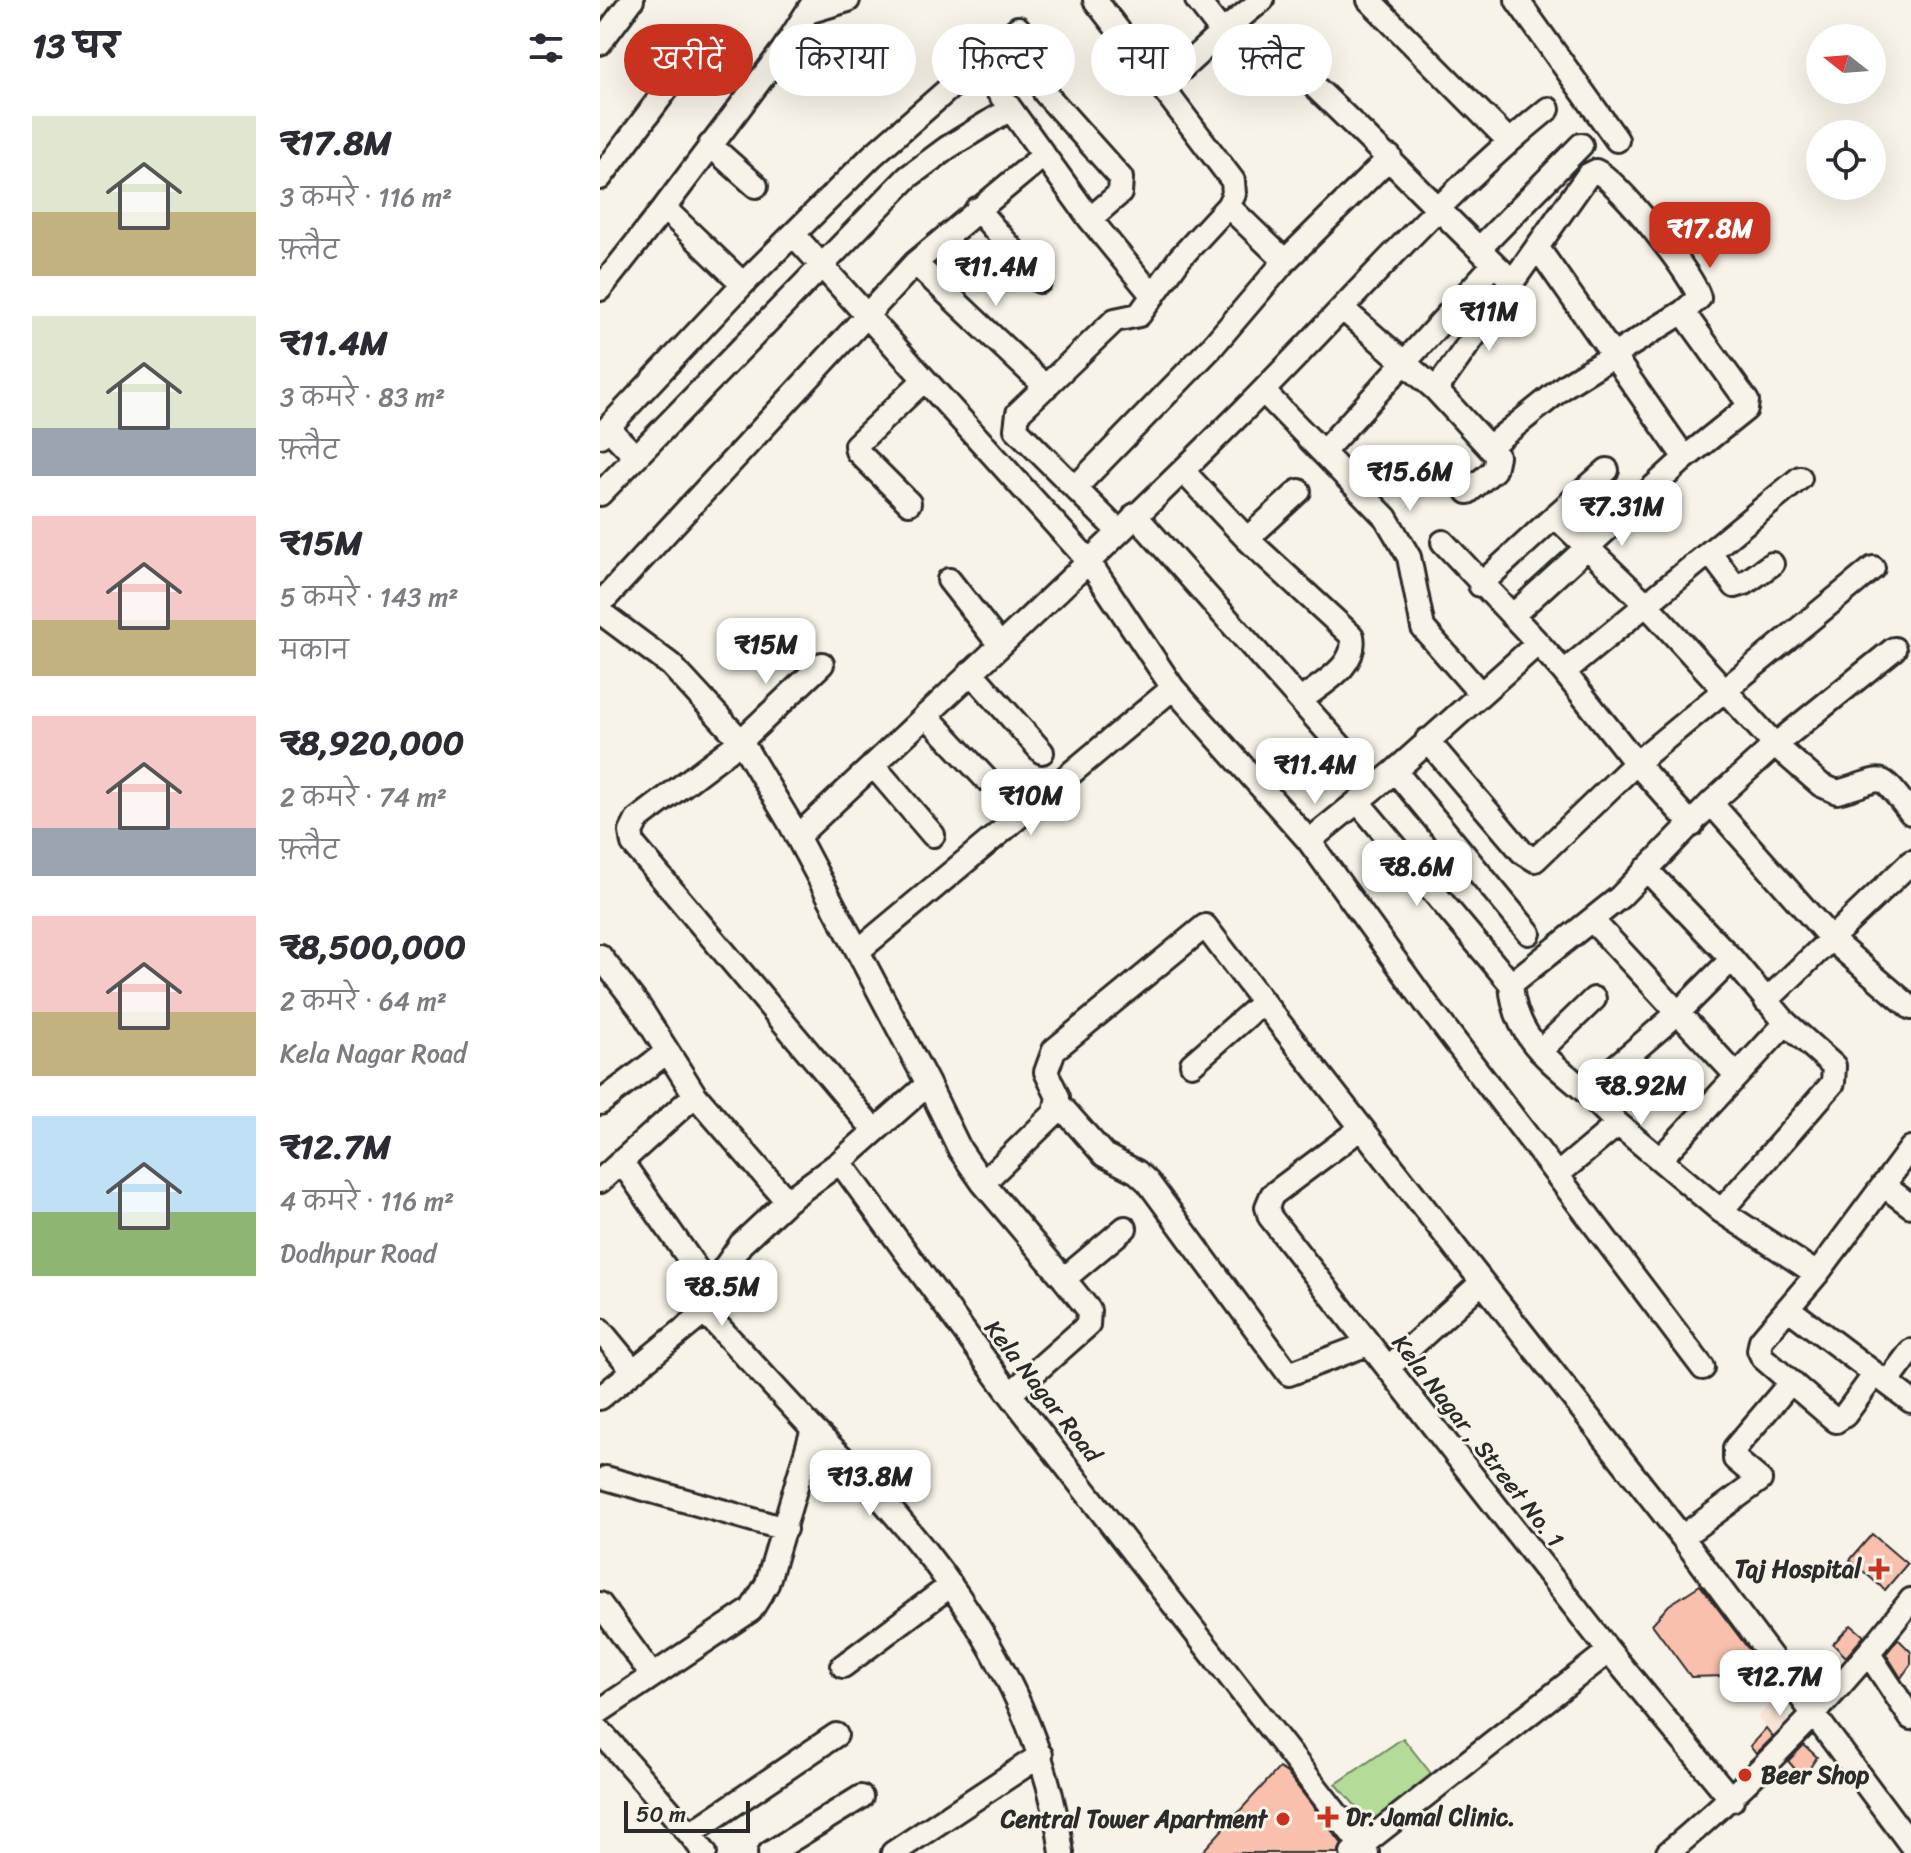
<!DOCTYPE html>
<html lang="hi">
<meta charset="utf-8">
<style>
:root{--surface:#fff;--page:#f7f7f7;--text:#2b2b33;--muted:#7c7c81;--accent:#c8321e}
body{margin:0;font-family:Sriracha,"Playpen Sans Deva",sans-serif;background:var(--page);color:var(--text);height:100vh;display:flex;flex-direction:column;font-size:30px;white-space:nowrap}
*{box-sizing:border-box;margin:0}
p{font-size:26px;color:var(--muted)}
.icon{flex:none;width:44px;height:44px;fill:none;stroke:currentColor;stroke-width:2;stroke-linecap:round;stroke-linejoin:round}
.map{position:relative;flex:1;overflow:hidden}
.sheet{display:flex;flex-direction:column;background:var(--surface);width:600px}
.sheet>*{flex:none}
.hud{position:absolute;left:24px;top:24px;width:760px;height:72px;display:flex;gap:16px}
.needle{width:52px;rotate:287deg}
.buttons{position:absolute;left:1206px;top:24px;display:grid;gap:16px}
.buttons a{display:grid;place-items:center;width:80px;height:80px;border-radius:50%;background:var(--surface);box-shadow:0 8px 32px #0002;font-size:40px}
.scale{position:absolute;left:24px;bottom:20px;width:126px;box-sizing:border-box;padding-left:8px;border:4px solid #2b2b2b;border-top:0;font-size:22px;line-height:28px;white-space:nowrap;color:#2b2b2b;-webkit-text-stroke:6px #f7f3e8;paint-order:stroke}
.price{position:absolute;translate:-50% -68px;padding:0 18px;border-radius:16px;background:#fff;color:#222;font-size:26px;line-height:52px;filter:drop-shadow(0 2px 4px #0008)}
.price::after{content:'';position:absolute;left:50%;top:48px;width:24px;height:18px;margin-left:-12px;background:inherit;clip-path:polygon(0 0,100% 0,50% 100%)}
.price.on{background:var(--accent);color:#fff}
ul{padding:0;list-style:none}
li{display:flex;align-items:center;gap:24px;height:200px;padding:0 32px}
li span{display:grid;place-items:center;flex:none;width:224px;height:160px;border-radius:0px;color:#555}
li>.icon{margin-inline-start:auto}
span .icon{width:96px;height:96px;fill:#fffc;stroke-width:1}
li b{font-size:34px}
h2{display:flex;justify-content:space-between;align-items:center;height:96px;padding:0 32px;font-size:34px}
.pill{padding:0 28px;border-radius:36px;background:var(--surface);box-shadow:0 8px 32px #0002;font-size:28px;line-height:72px}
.pill.on{background:var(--accent);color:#fff}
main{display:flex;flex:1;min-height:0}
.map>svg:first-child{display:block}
.built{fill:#f8e4d6}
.green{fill:#b4dc98;stroke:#708462;stroke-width:2}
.building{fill:#f9c1ad;stroke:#2b2b2b;stroke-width:2}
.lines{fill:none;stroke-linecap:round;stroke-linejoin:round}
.minor-casing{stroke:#2b2b2b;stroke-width:28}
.minor{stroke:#f7f3e8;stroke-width:22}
.poi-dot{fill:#c8321e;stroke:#f7f3e8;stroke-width:3}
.labels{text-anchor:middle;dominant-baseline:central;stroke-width:6;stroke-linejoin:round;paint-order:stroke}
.street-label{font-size:24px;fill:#2b2b2b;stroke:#f7f3e8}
.poi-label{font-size:24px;font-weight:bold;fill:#2b2b2b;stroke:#f7f3e8;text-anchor:end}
</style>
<main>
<section class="sheet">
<h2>13 घर<svg class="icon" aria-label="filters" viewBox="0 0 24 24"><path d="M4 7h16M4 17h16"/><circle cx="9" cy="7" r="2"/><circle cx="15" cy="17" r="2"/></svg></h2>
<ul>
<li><span style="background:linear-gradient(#dfe7d0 60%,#c2b280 0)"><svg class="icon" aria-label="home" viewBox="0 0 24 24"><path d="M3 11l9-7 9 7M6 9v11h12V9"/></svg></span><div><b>₹17.8M</b><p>3 कमरे · 116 m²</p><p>फ़्लैट</p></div></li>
<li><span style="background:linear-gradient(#dfe7d0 70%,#9aa5b1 0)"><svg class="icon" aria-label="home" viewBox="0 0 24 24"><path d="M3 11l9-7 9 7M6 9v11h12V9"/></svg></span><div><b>₹11.4M</b><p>3 कमरे · 83 m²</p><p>फ़्लैट</p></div></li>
<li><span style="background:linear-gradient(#f6c9c9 65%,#c2b280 0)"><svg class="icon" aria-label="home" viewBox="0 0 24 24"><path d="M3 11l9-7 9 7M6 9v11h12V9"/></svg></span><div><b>₹15M</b><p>5 कमरे · 143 m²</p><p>मकान</p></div></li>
<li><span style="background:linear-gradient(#f6c9c9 70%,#9aa5b1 0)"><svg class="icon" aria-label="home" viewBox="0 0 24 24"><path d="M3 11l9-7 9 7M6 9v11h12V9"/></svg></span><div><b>₹8,920,000</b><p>2 कमरे · 74 m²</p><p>फ़्लैट</p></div></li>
<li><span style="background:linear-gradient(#f6c9c9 60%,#c2b280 0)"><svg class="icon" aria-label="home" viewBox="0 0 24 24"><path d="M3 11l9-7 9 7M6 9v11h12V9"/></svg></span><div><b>₹8,500,000</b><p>2 कमरे · 64 m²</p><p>Kela Nagar Road</p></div></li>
<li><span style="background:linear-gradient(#bfe0f5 60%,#8fb573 0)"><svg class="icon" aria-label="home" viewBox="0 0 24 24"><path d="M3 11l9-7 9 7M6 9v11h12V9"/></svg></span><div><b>₹12.7M</b><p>4 कमरे · 116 m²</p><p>Dodhpur Road</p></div></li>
</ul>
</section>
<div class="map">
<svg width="1311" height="1853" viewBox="0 0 1311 1853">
<rect width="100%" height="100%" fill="#f7f3e8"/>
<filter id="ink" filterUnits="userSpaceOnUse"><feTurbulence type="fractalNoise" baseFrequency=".0125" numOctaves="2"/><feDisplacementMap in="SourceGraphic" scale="16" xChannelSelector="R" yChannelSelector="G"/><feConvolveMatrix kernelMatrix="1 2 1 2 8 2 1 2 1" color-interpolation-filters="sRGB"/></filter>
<g filter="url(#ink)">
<path class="built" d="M1172,1703L1197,1733L1184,1747L1157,1717Z"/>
<path class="green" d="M803,1738L837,1781L776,1829L736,1784Z"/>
<path class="building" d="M1272,1534L1307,1564L1285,1590L1250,1560Z
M1100,1585L1150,1651L1124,1676L1091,1677L1052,1624L1069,1605Z
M1251,1625L1264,1636L1246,1657L1233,1644Z
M1298,1639L1311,1652V1664L1301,1678L1286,1654Z
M1166,1728L1173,1737L1156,1754L1150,1746Z
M1204,1745L1217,1757L1203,1778L1188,1761Z
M679,1768L687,1773L742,1844L738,1853H601Z"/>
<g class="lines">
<g class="minor-casing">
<path id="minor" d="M495,0L562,87
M597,0L622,32L562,87L633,181L634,194L628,206L685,261
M662,0L622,32L659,75H667L677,65L695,68C769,137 838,210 911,280
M769,0L909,141
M917,0L1017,140
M211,11L248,0
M0,43L32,0
M376,61L490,219L553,296
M445,93L521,178L520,193L490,219
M110,145L156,186
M0,178L93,54
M377,209L440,281
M194,235L487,559L573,688L709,841
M937,247L1085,458
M879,249L981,145
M315,263L446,387
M143,284L64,208L183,50L215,0
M0,289L64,208
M743,309L836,390
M663,391L786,518L809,557L823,628L879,692
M8,428L36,457
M0,436L143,284L272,156L418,28
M723,452L894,264
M583,471L647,539L752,636C758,666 722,683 701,700
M477,486L611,348L685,261L790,157
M868,492L894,470L897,456L836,390L988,175L996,171C1017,180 1095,277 1099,298L1083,312L966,385L890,446
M0,494L308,177L347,148L410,109
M309,503L257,451L256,445L324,380
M535,515L775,785
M518,531L416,429L418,413L515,320L539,315L580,258L628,206
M647,539L699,491
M843,542L938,643
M1110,553L1135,586L1145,583L1172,564
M349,580L400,645
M880,585L955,516
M0,604L315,263L444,155
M0,612L71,665L141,741L190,823L328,1084L360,1150L383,1183L455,1113L458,1097L446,1072L454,1050L605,926L663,1002L592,1064
M912,616L1085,458L1146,409L1147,401L1083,312
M1294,649L1175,745L1221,785L1237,792C1289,779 1274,767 1311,813
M222,664L141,741L37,820L31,832L33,844L275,1131
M371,672L442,752
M964,672L1036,763L1092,825
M326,715L386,779
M827,740L922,852L935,860L1036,763L1273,568
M273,765L333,835
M795,771L929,933
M758,802L911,984
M1111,803L1233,941L1311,1008
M197,837C346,696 498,556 643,411C745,309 837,199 948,109
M1046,869L1132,959L1079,1012L986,1092L1018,1124L957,1175L1103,1368
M992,920L1137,1076
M258,951L573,688
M0,956L40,1008L95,1095L187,1201L240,1162L410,1394L767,1853
M1166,1001L1311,862
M663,1002L1082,1537L1311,1845
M940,1051L994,999
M986,1092C948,1059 915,1038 911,984L1020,897L1111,803L1175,745L1045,603L955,516L1007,470
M0,1103L67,1052
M459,1104L504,1155L537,1172L548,1182L689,1374L768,1344
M1018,1124L1121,1211L1217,1274
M760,1129L672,1195L667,1207L670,1217L1009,1651L1132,1800
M1060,1159L1186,1023
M21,1161L114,1294
M240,1162L328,1084
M957,1175L828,1006L709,841L795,771L938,643L964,672L1200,478
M0,1181L95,1095
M383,1183L464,1279
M1283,1185L1311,1206
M1121,1211L1233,1083L1234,1066L1186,1023L1132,959
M1189,1309L1311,1401
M105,1312L213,1429
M0,1330L33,1370
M788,1368L881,1283
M1275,1374L1245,1415L1236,1421L1163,1358L1159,1350L1161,1340L1217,1274L1311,1148
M1287,1383L1311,1351
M410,1394L488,1325L489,1310L464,1279L525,1228
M0,1398L105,1312L123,1270L141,1244L187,1201
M6,1478L185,1529
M1082,1537L1160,1480L1135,1459V1448L1191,1382
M0,1604L52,1675
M1269,1654L1311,1718
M243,1666L351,1585
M0,1711L151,1610L167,1584L213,1429C333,1543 440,1684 462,1853
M0,1731L90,1834L236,1735
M90,1834L105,1853
M170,1853L261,1797
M293,1853L441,1755
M752,1853L1009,1651
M1068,1853C1158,1777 1239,1693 1311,1600"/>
</g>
<use href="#minor" class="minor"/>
</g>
</g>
<g class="poi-dot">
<path d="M1275 1557h8v8h8v8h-8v8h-8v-8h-8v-8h8z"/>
<circle cx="1145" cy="1775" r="8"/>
<path d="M724 1805h8v8h8v8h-8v8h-8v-8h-8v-8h8z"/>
<circle cx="683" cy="1819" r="8"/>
</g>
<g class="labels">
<g class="street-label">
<text transform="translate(443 1391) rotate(52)">Kela Nagar Road</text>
<text transform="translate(878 1441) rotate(52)">Kela Nagar , Street No. 1</text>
</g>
<g class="poi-label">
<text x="1261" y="1569">Taj Hospital</text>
<text x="1161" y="1775" text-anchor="start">Beer Shop</text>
<text x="746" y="1817" text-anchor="start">Dr. Jamal Clinic.</text>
<text x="667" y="1819">Central Tower Apartment</text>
</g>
</g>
</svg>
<div class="buttons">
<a><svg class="needle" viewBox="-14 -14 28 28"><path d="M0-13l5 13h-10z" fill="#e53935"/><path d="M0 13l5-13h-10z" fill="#7c7c81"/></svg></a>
<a><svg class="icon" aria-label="locate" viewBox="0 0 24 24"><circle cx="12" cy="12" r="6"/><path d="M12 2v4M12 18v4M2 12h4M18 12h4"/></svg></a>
</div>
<div class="scale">50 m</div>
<b class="price on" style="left:1110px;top:270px">₹17.8M</b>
<b class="price" style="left:396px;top:308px">₹11.4M</b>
<b class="price" style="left:889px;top:353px">₹11M</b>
<b class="price" style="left:810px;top:513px">₹15.6M</b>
<b class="price" style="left:1022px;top:548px">₹7.31M</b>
<b class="price" style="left:166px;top:686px">₹15M</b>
<b class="price" style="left:715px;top:806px">₹11.4M</b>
<b class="price" style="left:431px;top:837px">₹10M</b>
<b class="price" style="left:817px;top:908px">₹8.6M</b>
<b class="price" style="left:1041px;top:1127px">₹8.92M</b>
<b class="price" style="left:122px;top:1328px">₹8.5M</b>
<b class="price" style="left:270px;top:1518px">₹13.8M</b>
<b class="price" style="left:1180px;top:1718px">₹12.7M</b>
<div class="hud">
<a class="pill on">खरीदें</a>
<a class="pill">किराया</a>
<a class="pill">फ़िल्टर</a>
<a class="pill">नया</a>
<a class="pill">फ़्लैट</a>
</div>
</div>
</main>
